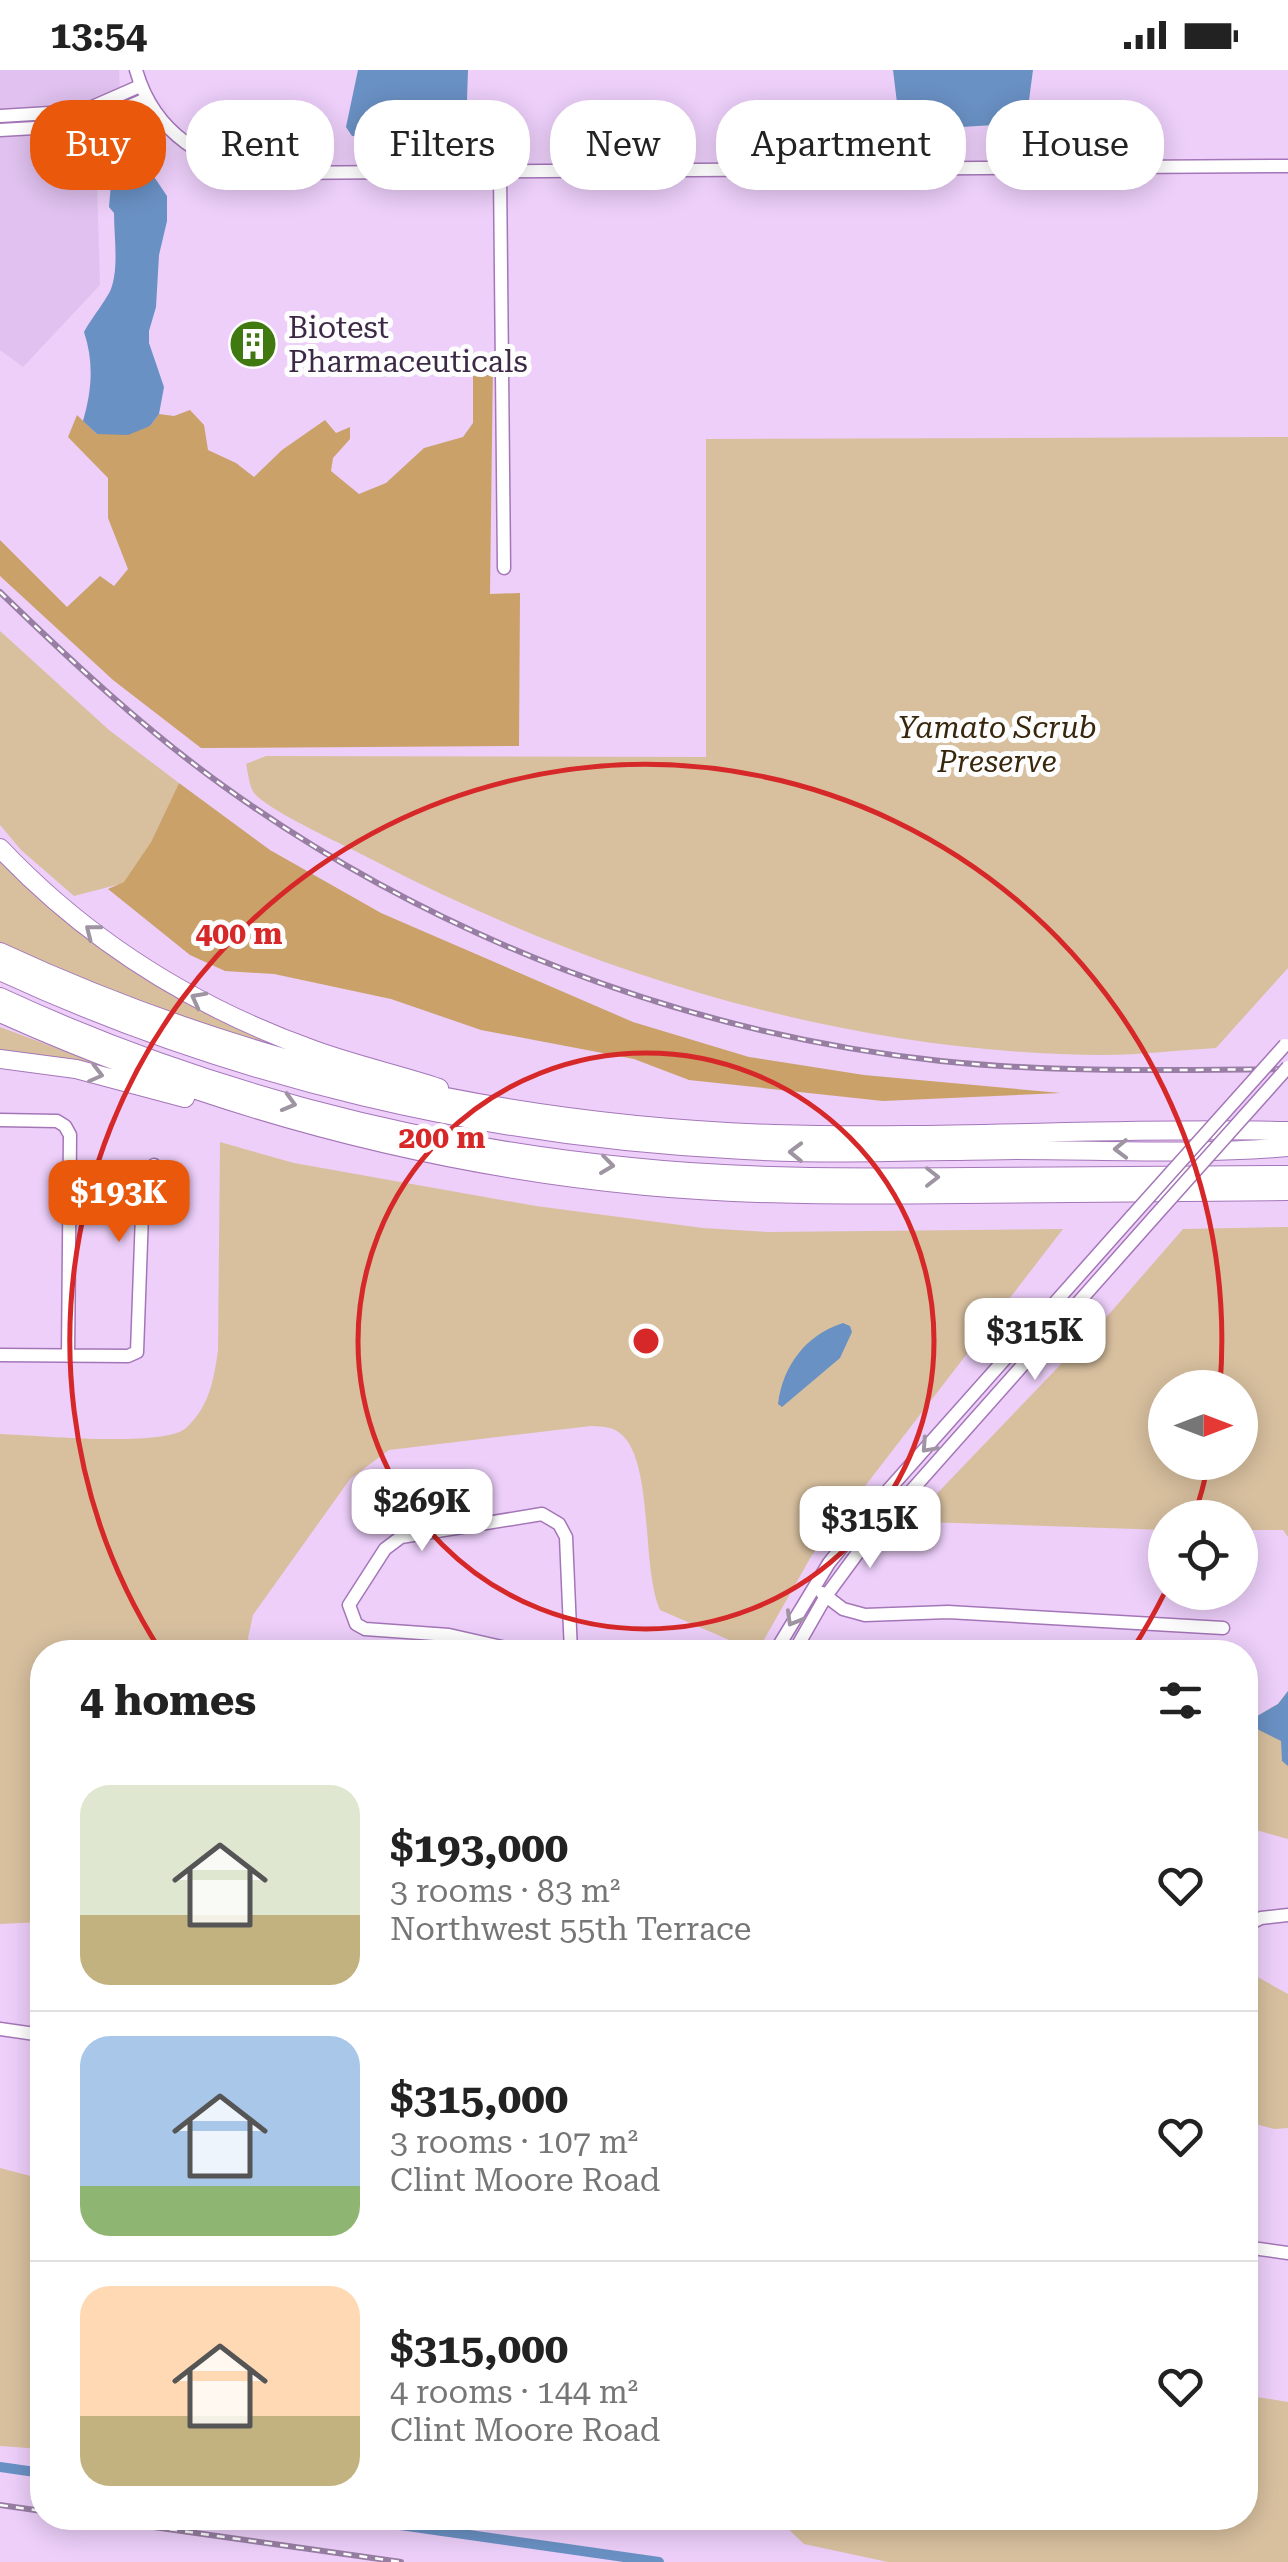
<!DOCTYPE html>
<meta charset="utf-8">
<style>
:root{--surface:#fff;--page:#f6f6f6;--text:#222;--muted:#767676;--line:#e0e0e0;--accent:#ea580c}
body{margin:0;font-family:"Roboto Serif",serif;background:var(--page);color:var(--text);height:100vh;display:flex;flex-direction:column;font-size:38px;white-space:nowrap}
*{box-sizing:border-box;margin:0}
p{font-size:32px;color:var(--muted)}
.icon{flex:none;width:55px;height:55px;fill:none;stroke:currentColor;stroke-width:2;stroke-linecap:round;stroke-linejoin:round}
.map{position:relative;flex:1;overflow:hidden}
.sheet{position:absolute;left:30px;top:1570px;width:1228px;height:890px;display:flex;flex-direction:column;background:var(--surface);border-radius:40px;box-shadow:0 5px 25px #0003}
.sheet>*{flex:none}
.hud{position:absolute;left:30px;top:30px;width:1230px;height:90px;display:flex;gap:20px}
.needle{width:65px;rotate:90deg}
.tools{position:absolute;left:1148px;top:1300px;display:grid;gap:20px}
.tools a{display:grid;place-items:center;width:110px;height:110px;border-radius:50%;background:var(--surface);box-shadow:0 5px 25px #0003;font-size:50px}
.price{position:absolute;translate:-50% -85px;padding:0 22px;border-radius:20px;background:#fff;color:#222;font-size:32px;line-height:65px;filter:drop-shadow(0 2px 5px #0008)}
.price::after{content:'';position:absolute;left:50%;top:60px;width:30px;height:22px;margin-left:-15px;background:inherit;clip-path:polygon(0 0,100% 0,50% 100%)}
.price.selected{background:var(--accent);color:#fff}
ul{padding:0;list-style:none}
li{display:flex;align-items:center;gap:30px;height:250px;padding:0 50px}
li+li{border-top:2px solid var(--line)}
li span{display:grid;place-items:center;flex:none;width:280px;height:200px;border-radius:30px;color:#555}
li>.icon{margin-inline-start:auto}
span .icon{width:120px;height:120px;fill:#fffc;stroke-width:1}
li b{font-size:42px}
h2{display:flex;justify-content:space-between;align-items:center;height:120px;padding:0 50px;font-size:42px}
.pill{padding:0 35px;border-radius:40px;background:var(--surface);box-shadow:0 5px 25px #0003;font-size:35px;line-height:90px}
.pill.selected{background:var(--accent);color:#fff}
.status{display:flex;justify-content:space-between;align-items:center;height:70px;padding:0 50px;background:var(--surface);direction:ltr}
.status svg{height:28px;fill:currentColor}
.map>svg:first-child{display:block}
.built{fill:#e0c1ef}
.green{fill:#d8c09f;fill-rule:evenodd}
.forest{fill:#c9a169}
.water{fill:#6a91c4}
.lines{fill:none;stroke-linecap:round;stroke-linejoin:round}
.canal{stroke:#6a91c4;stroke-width:10}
.minor-casing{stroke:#a476b8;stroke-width:15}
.highway-casing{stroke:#a476b8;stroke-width:20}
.minor{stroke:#fff;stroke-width:12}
.highway{stroke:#fff;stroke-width:18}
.rail-casing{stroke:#977ea2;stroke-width:6}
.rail{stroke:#fdfdfd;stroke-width:2.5;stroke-dasharray:8;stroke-linecap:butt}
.minor-bridge-casing{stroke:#a476b8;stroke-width:15;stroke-linecap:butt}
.minor-bridge{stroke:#fff;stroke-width:12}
.oneway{stroke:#9e94a2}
.ring{fill:none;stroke:#d62828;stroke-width:5}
.labels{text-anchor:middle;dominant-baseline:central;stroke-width:10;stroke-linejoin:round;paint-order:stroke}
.poi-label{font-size:30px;fill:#3c2945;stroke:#fdfdfd;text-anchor:start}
.park-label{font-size:30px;font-style:italic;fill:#38270c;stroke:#fdfdfd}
.centre{fill:#d62828;stroke:#fdfdfd;stroke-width:5}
.ring-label{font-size:30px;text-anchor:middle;font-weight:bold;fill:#d62828;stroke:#fdfdfd;stroke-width:10;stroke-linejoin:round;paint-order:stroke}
</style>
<div class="status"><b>13:54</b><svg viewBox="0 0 49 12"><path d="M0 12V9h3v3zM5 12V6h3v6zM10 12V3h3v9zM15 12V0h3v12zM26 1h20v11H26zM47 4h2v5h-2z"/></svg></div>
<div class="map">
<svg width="1288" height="2492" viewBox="0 0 1288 2492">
<rect width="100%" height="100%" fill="#edcffa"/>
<path class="built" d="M0,0H119L121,57L96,81L100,215L23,297L0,280Z"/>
<path class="green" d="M1288,367V898L1216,978C1179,980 1141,985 1103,985C848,983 597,907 373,790C347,776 270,742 254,723C249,716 248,702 246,694L266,686L706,687V369Z
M0,561L109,660L179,713L151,772L124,813L74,826L21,780L0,755Z
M0,789C60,847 122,900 197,937C222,950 248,960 274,972L272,978L162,942L0,875Z
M0,957L102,995L100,1000L0,985Z
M220,1072L294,1093L536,1136L703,1158L768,1162L1063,1159L812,1485L757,1582L660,1540C641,1497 654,1392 621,1364C612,1356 603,1357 591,1356L389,1380L350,1409L253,1545L248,1568L253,1582H42V1852L0,1854V1364C35,1365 164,1378 186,1358C209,1337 214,1310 218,1280Z
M1288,1157V1467L1283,1460H1240V1448H1165V1460L924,1452L926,1435L1110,1243L1183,1159ZM1165,1318H1240V1392H1165Z
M1288,1621V1769L1245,1757V1653L1278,1634Z
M1245,1900L1288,1924V2058L1274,2059L1245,2051Z
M0,2098L42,2109V2379L0,2376Z
M1245,2325L1288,2332V2492H888L804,2474L784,2455L783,2448H1245Z"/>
<path class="forest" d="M473,293H493L490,524L520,523L519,676L201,678L113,610L0,506V470L67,537L100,506L114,516L128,499L108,448V408L68,367L77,345L97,364L150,356L159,344L174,346L190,340L204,355L208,380L236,393L254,407L282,380L325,350L336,363L350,357V369L333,388L331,401L359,424L386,413L424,378L463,367L473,353Z
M179,713L270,780L381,843L633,952L749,987L864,1005L1061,1023L883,1031L689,1010L634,989L481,960L391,929L274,904L225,901L190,885L108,819L124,812L151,772Z"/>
<path class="water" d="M358,0H468L466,60L352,66L346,57Z
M893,0H1033L1026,53L929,59L907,57L899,49Z
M124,77L136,80L167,126V151L159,185L156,237L149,261V273L164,317L159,344L150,356L128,365L97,364L83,351C92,320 94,292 84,262C91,249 107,229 111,219C119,197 114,167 114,143L109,137L111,114L103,88Z
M843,1253L850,1256L852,1262L840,1288L782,1337L778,1334C783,1295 806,1265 843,1253Z
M1288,1621V1696L1282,1691L1281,1671L1245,1653L1278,1634Z"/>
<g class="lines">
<path class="canal" d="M0,2397L42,2403
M351,2448L659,2492"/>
<g class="minor-casing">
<path id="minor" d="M136,0C154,64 207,96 270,103L1288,96
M0,46L83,41L140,16
M0,60L87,55L146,29
M500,103L504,498
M0,1050L57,1051L65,1056L70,1065L68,1286
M0,1285L128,1286L137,1282L143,1117L154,1095
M822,1523L843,1539L865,1545L948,1542L1223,1558
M523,1582L449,1565L365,1559L356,1554L349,1535L385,1479L401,1467L542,1444L559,1454L566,1467L571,1582
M775,1582L829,1493L883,1426L1132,1146
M794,1582L826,1526L865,1473L1155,1146
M1245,1856L1261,1848L1288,1845
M0,1959L42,1965
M1245,2177L1288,2183"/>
</g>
<g class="highway-casing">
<path id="highway" d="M0,778C88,871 194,937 314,980C355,995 397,1004 439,1018
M0,882C246,996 503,1055 774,1064C945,1069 1117,1057 1288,1061
M0,901C233,1009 488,1068 744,1080C835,1085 926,1081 1016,1080C1106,1080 1198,1085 1288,1077
M0,927C198,1019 415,1076 631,1097C745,1109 857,1108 971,1107C1077,1106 1182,1106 1288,1105
M0,943C205,1035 423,1095 646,1116C752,1126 857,1125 963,1124C1072,1123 1180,1122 1288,1121
M0,989L76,999L185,1028"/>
</g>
<use href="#minor" class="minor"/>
<use href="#highway" class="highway"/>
<g class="rail-casing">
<path id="rail" d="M0,522C71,591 143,658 222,715C433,867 683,963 941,991C1056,1003 1172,1000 1288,999
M0,2435L42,2441
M47,2448L101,2455
M90,2448L401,2492"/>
</g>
<use href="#rail" class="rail"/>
<g class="minor-bridge-casing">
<path id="minor-bridge" d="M1132,1146L1285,975
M1155,1146L1288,997"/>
</g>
<use href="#minor-bridge" class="minor-bridge"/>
</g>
<defs><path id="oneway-chevron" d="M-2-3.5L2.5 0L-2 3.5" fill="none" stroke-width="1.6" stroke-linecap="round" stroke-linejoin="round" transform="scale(2.5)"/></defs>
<g class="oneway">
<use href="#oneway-chevron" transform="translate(92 861) rotate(-142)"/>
<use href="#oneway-chevron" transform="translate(198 929) rotate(-152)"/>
<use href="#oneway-chevron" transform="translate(96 1004) rotate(14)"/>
<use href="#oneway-chevron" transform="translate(289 1033) rotate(16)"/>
<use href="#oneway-chevron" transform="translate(1121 1079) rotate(179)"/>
<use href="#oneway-chevron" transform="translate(796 1082) rotate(-179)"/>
<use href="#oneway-chevron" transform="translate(607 1095) rotate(7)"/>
<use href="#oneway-chevron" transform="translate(932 1107)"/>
<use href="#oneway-chevron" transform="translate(928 1376) rotate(132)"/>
<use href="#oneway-chevron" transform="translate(793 1549) rotate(120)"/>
</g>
<g class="ring">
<circle cx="646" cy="1271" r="288"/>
<path d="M1208 1396A576 576 0 0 1 1195 1444M1164 1524A576 576 0 0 1 1132 1580M160 1580A576 576 0 1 1 1220 1316"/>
</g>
<defs>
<g id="building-disc" transform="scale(2.5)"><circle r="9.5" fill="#3f7910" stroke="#fdfdfd"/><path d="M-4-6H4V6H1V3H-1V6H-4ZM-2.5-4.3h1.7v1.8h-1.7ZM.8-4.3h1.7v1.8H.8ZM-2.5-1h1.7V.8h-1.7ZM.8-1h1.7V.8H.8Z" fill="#fff"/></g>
</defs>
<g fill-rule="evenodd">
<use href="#building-disc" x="253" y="274"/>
</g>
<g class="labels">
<g class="poi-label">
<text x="288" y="257">Biotest<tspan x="288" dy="34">Pharmaceuticals</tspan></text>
</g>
<g class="park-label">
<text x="997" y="657">Yamato Scrub<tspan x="997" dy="34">Preserve</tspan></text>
</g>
</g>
<circle cx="646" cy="1271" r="15" class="centre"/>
<g class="ring-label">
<text x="239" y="874">400 m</text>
<text x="442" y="1078">200 m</text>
</g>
</svg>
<div class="tools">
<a><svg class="needle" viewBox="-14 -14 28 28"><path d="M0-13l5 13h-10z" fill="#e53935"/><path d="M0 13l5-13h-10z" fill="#767676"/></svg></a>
<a><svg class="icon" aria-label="locate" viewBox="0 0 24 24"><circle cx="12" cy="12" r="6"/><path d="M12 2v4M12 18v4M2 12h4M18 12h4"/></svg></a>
</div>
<b class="price selected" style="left:119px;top:1175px">$193K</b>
<b class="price" style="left:1035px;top:1313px">$315K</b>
<b class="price" style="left:422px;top:1484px">$269K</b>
<b class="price" style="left:870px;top:1501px">$315K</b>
<div class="hud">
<a class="pill selected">Buy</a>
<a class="pill">Rent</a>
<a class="pill">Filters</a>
<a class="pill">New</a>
<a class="pill">Apartment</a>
<a class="pill">House</a>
</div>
<section class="sheet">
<h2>4 homes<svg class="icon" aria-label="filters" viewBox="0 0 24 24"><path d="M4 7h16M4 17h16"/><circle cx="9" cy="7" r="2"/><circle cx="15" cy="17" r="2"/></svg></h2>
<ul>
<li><span style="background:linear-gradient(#dfe7d0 65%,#c2b280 0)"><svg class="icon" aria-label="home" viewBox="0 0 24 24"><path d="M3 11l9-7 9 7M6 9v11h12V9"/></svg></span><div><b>$193,000</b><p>3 rooms · 83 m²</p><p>Northwest 55th Terrace</p></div><svg class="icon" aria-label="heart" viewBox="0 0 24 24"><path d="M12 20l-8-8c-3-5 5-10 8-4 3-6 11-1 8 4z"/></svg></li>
<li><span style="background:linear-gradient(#a9c7e8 75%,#8fb573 0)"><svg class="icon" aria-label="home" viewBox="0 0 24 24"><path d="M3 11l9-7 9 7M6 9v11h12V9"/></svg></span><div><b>$315,000</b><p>3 rooms · 107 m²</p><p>Clint Moore Road</p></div><svg class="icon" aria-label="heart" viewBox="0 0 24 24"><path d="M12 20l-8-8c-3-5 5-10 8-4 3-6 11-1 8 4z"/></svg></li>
<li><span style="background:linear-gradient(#ffd9b3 65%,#c2b280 0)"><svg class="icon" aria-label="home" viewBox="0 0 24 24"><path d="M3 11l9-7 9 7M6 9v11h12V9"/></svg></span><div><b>$315,000</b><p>4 rooms · 144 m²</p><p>Clint Moore Road</p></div><svg class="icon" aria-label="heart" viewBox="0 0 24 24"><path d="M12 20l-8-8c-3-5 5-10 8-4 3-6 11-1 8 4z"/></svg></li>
</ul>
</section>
</div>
